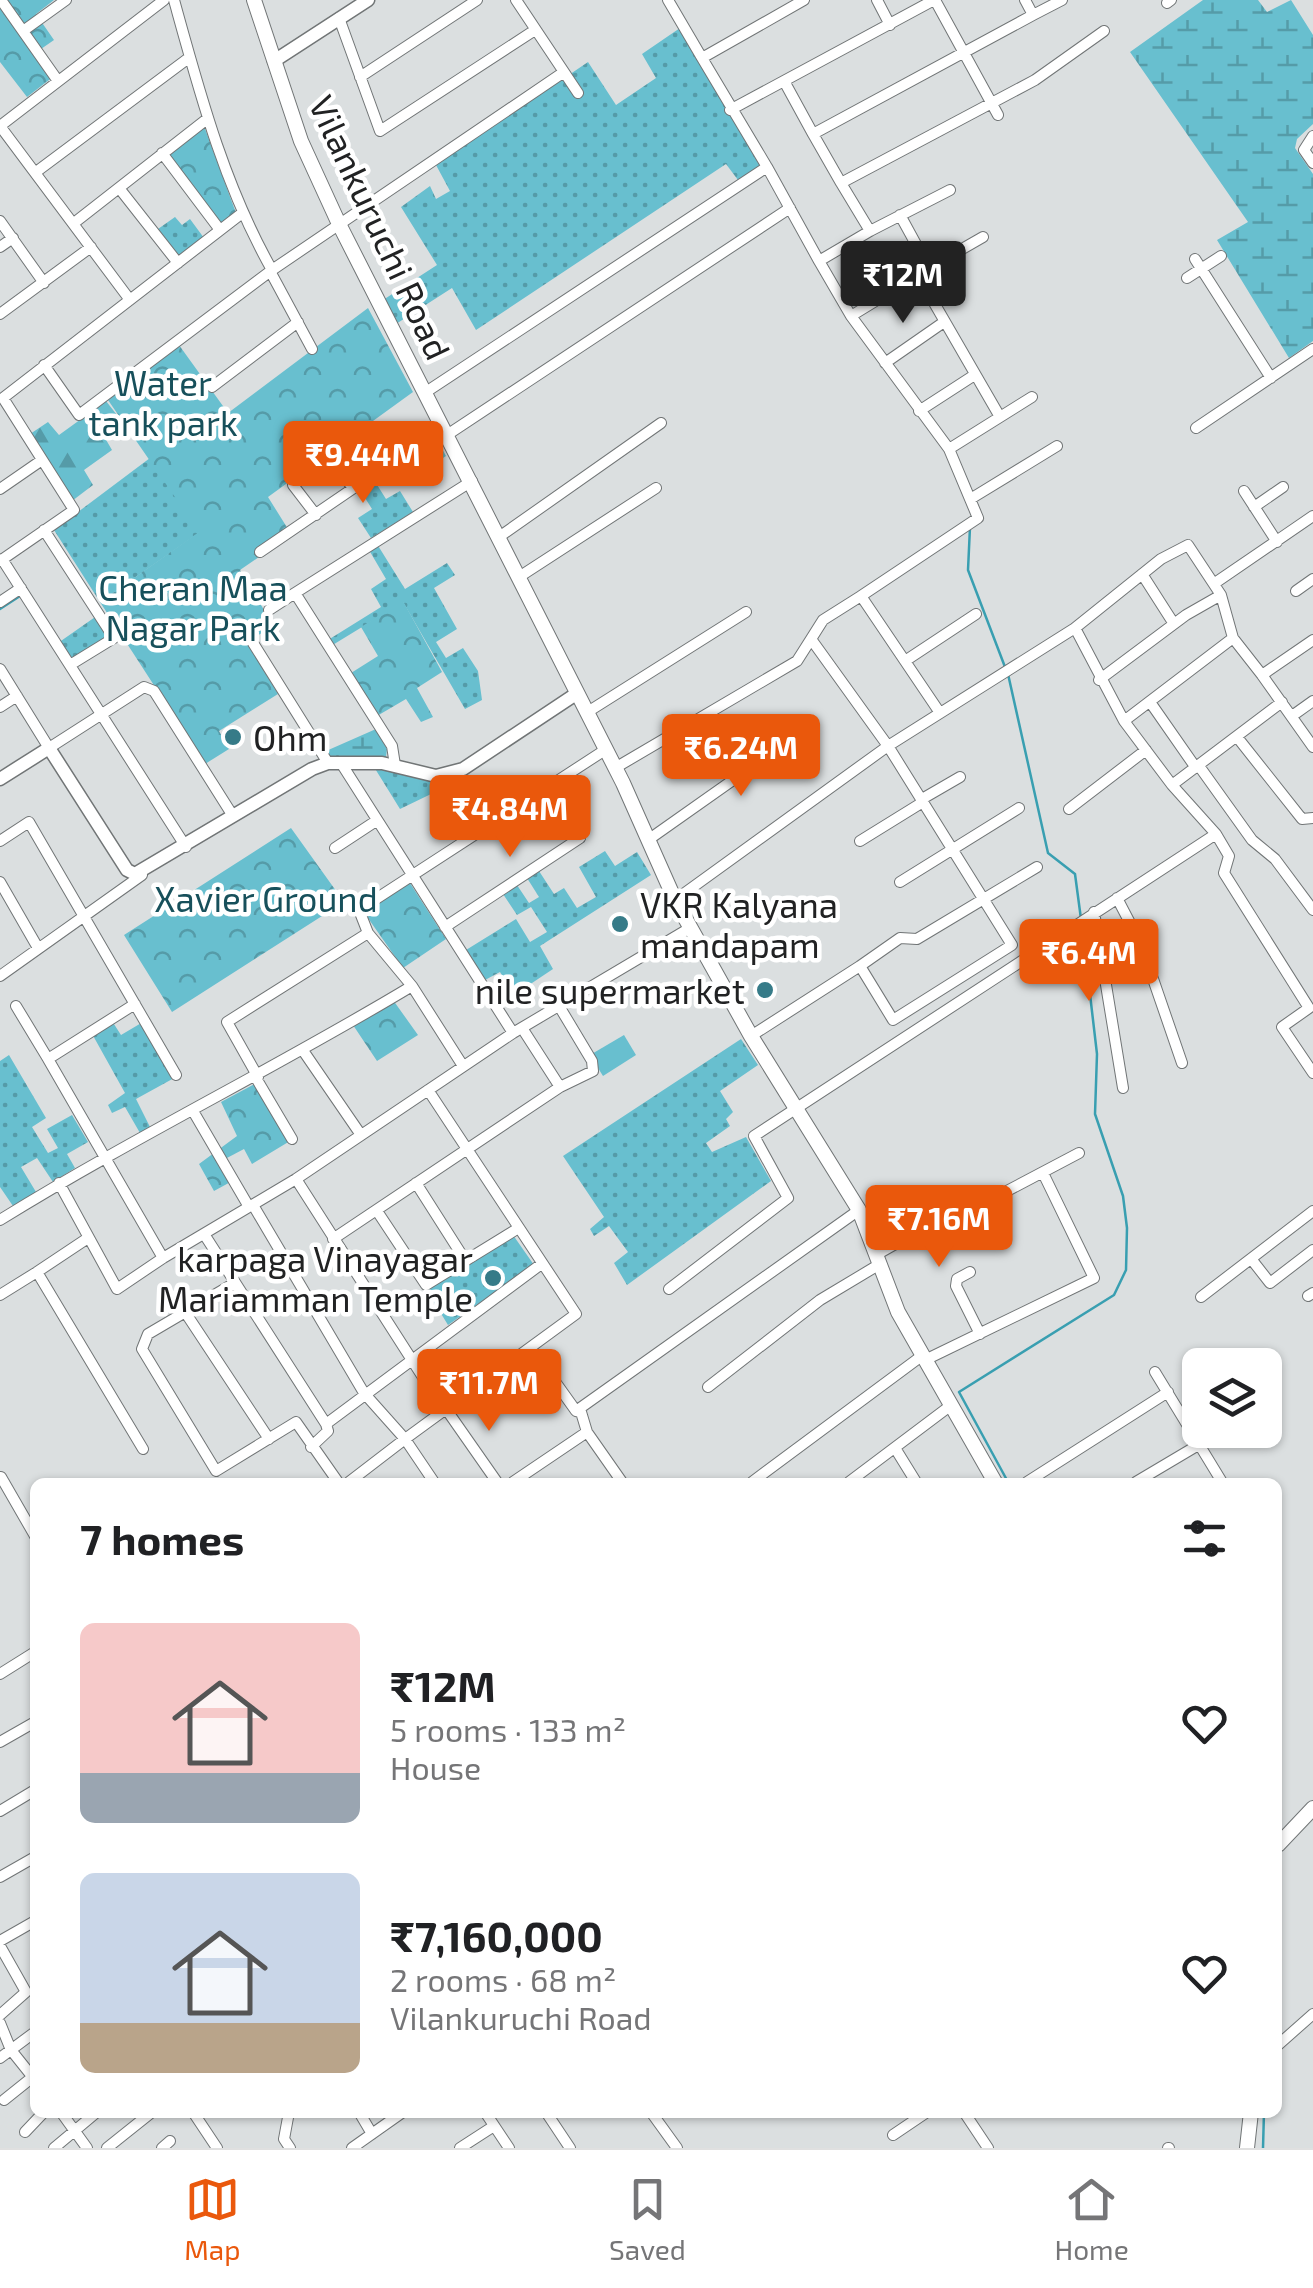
<!DOCTYPE html>
<meta charset="utf-8">
<style>
:root{--surface:#fff;--page:#f2f2f2;--text:#202124;--muted:#757577;--line:#e0e0e0;--accent:#ea580c}
body{margin:0;font-family:"Exo 2",sans-serif;background:var(--page);color:var(--text);height:100vh;display:flex;flex-direction:column;font-size:38px;white-space:nowrap}
*{box-sizing:border-box;margin:0}
p{font-size:32px;color:var(--muted)}
.icon{flex:none;width:55px;height:55px;fill:none;stroke:currentColor;stroke-width:2;stroke-linecap:round;stroke-linejoin:round}
.map{position:relative;flex:1;overflow:hidden}
.sheet{position:absolute;left:30px;top:1478px;width:1252px;height:640px;display:flex;flex-direction:column;background:var(--surface);border-radius:15px;box-shadow:0 2px 8px #0004}
.sheet>*{flex:none}
.tools{position:absolute;left:1182px;top:1348px;display:grid;gap:20px}
.tools a{display:grid;place-items:center;width:100px;height:100px;border-radius:15px;background:var(--surface);box-shadow:0 2px 8px #0004;font-size:50px}
.price{position:absolute;translate:-50% -85px;padding:0 22px;border-radius:10px;background:var(--accent);color:#fff;font-size:32px;line-height:65px;filter:drop-shadow(0 2px 5px #0008)}
.price::after{content:'';position:absolute;left:50%;top:60px;width:30px;height:22px;margin-left:-15px;background:inherit;clip-path:polygon(0 0,100% 0,50% 100%)}
.price.active{background:#222;color:#fff}
ul{padding:0;list-style:none}
li{display:flex;align-items:center;gap:30px;height:250px;padding:0 50px}
li span{display:grid;place-items:center;flex:none;width:280px;height:200px;border-radius:15px;color:#555}
li>.icon{margin-inline-start:auto}
span .icon{width:120px;height:120px;fill:#fffc;stroke-width:1}
li b{font-size:42px}
h2{display:flex;justify-content:space-between;align-items:center;height:120px;padding:0 50px;font-size:42px}
.menu{display:flex;justify-content:space-around;align-items:center;height:140px;border-top:2px solid var(--line);background:var(--surface);font-size:28px;color:var(--muted)}
.menu a{display:grid;justify-items:center;gap:5px}
.menu .active{color:var(--accent)}
.map>svg:first-child{display:block}
.grass{fill:url(#grass-dots)}
.forest{fill:url(#forest-firs)}
.wetland{fill:url(#wetland-marsh)}
.park{fill:url(#park-crowns)}
.pitch{fill:#68bfcf}
.lines{fill:none;stroke-linecap:round;stroke-linejoin:round}
.stream{stroke:#399fb1;stroke-width:2.5}
.minor-casing{stroke:#717576;stroke-width:12}
.tertiary-casing{stroke:#717576;stroke-width:15}
.secondary-casing{stroke:#717576;stroke-width:16}
.minor{stroke:#fff;stroke-width:10}
.tertiary{stroke:#fff;stroke-width:12}
.secondary{stroke:#fff;stroke-width:14}
.poi-dot{fill:#367b88;stroke:#fff;stroke-width:4}
.labels{text-anchor:middle;dominant-baseline:central;stroke-width:9;stroke-linejoin:round;paint-order:stroke}
.street-label{font-size:35px;fill:#212223;stroke:#fff}
.park-label{font-size:35px;fill:#17505b;stroke:#fff}
.poi-label{font-size:35px;fill:#212223;stroke:#fff;text-anchor:start}
</style>
<div class="map">
<svg width="1313" height="2148" viewBox="0 0 1313 2148">
<defs>
<pattern id="grass-dots" width="8" height="8" patternUnits="userSpaceOnUse" patternTransform="scale(2.5)"><rect width="8" height="8" fill="#68bfcf"/><path d="M2 2h.1M6 6h.1" fill="none" stroke="#559ba8" stroke-width="1.8" stroke-linecap="round"/></pattern>
<pattern id="forest-firs" width="22" height="20" patternUnits="userSpaceOnUse" patternTransform="scale(2.5)"><rect width="22" height="20" fill="#68bfcf"/><path d="M5 1l3.5 6h-7zM16 11l3.5 6h-7z" fill="#559ba8"/></pattern>
<pattern id="wetland-marsh" width="20" height="14" patternUnits="userSpaceOnUse" patternTransform="scale(2.5)"><rect width="20" height="14" fill="#68bfcf"/><path d="M1 5h8M5 5V1M11 12h8M15 12V8" fill="none" stroke="#559ba8"/></pattern>
<pattern id="park-crowns" width="20" height="18" patternUnits="userSpaceOnUse" patternTransform="scale(2.5)"><rect width="20" height="18" fill="#68bfcf"/><path d="M2 6a3 3 0 1 1 6 0M12 15a3 3 0 1 1 6 0" fill="none" stroke="#559ba8"/></pattern>
</defs>
<rect width="100%" height="100%" fill="#dbdfe0"/>
<path class="grass" d="M680,28L760,166L738,180L726,164L476,330L452,288L396,324L383,300L437,265L401,207L430,186L436,199L450,191L436,165L588,62L616,105L656,78L642,54Z
M175,217L182,225L190,219L204,238L180,257L158,229Z
M435,436L446,456L412,478L399,459Z
M150,458L200,532L100,602L54,530Z
M374,480L386,499L400,491L413,512L371,538L358,518L372,509L360,490Z
M377,544L405,589L447,563L455,575L434,588L457,629L436,642L446,658L463,648L478,671L482,700L465,709L403,602L331,646L328,640L381,607L371,589L386,579L369,550Z
M98,615L111,636L70,662L58,643Z
M374,767L455,775L458,781L400,809Z
M605,851L615,866L637,852L651,875L540,946L553,969L514,995L500,972L485,980L466,950L516,919L530,942L547,932L531,907L517,915L503,894L517,885L529,903L539,897L527,878L539,871L554,894L564,888L577,908L596,897L579,867Z
M112,1021L121,1035L143,1022L176,1077L136,1099L150,1127L140,1133L125,1107L112,1113L108,1105L125,1093L91,1032Z
M741,1039L758,1065L720,1091L733,1112L726,1119L730,1126L706,1143L712,1152L746,1137L771,1181L627,1285L614,1263L628,1252L609,1226L594,1236L590,1229L604,1217L563,1156Z
M9,1055L46,1118L32,1127L48,1153L58,1148L47,1129L72,1115L88,1142L67,1154L75,1168L53,1182L37,1158L21,1167L36,1192L13,1206L0,1187V1061Z
M513,1235L534,1265L448,1325L426,1289Z"/>
<path class="forest" d="M106,401L124,424L105,438L112,450L84,470L93,485L72,501L30,434L48,422L59,435Z"/>
<path class="wetland" d="M1203,0H1258L1267,12L1291,0L1313,35V124L1297,139L1295,148L1313,174V341L1289,358L1217,240L1248,222L1130,52Z
M376,729L387,749L386,757L331,758L326,751Z"/>
<path class="park" d="M7,0H54L36,14L54,40L41,49L58,73L27,97L0,62V5Z
M204,126L236,213L219,227L165,155Z
M368,308L413,392L268,497L288,529L255,551L259,557L240,570L273,625L247,643L278,694L219,731L229,749L205,764L100,602L199,532L108,400L179,345L228,413Z
M403,601L442,672L417,688L433,717L421,722L406,699L377,716L351,673L378,656L361,627Z
M291,828L344,902L172,1012L124,935Z
M408,880L446,939L403,968L363,911Z
M393,1000L418,1035L377,1061L353,1025Z
M262,1080L295,1138L252,1164L244,1149L225,1159L236,1179L214,1191L199,1164L237,1136L221,1102Z"/>
<path class="pitch" d="M624,1035L636,1055L603,1076L590,1055Z"/>
<g class="lines">
<path class="stream" d="M970,527L968,570L1005,667
M0,609L20,596
M1008,674L1048,853L1075,874L1081,919
M1008,1482L959,1392L1114,1295L1126,1270L1127,1228L1123,1196L1095,1114L1097,1054L1082,926
M1278,2061L1279,2048
M1263,2148L1264,2112"/>
<g class="minor-casing">
<path id="minor" d="M1,0L58,81
M174,0C200,94 224,185 272,270L564,72
M516,0L578,93
M668,0L702,58L804,0
M877,0L890,25
M935,0L998,115
M1025,0L1033,15L1062,0
M1167,3L1171,0
M339,18L380,131L535,30
M23,31L66,0
M360,77L477,0
M784,81L813,134L1033,15
M730,110L934,0
M0,126L130,300
M0,126L164,0
M813,134L841,183L1035,80L1104,31
M1313,136L1304,150L1313,163
M162,153L220,230
M767,167L819,261L870,231
M36,172L190,57
M841,183L870,231L950,190
M119,188L178,263
M900,215L929,268L918,275
M0,221L44,283
M74,223L207,119
M0,247L13,238
M1195,259L1271,378
M819,261L851,316L949,449L1032,397
M929,268L983,237
M270,271L312,349
M1187,278L1221,256
M0,314L91,247
M851,316L918,275L1000,417
M885,363L944,322
M44,365L79,415L272,270
M212,387L298,322
M426,392L767,167L702,58
M919,411L973,376
M369,428L393,460
M1196,428L1313,349
M447,435L790,208
M327,455L353,488
M293,485L316,515
M0,489L42,460
M1244,491L1277,542
M972,498L1057,446
M1254,507L1283,487
M44,530L114,638L70,665
M499,537L661,423
M260,552L443,427
M2,559L186,847
M0,561L74,510L3,398L241,214
M1142,574L1174,624
M519,577L656,488
M1215,583L1313,516
M1296,591L1313,579
M0,602L21,588
M269,610L295,593
M1233,638L1221,595L1188,545L1161,559L1075,628L1124,721L1172,785L1282,702
M811,639L823,620L861,596
M1313,640L1262,675L1313,747
M253,643L328,763
M905,661L976,614
M0,669L49,748L144,687L154,691L233,816
M1099,680L1186,615L1221,595
M1150,702L1196,768
M0,707L17,696
M586,713L746,612
M940,713L861,596L978,518L949,449
M1292,716L1313,701
M1124,721L1233,638L1262,675
M1237,737L1302,819L1313,818
M341,763L513,1033
M395,765L392,746L295,593L472,481
M1199,766L1252,840L1275,859L1313,910
M615,768L797,661L811,639L888,746L1012,945L893,1020L860,966L751,1036
M1172,785L1216,834L1229,856L1224,873L1309,1008L1282,1027L1313,1073
M922,799L960,777
M1069,809L1146,750
M648,840L811,725
M0,841L29,822L176,1075
M860,841L923,802
M335,848L376,821
M0,882L38,948
M900,882L1019,808
M1117,898L1141,944L1182,1063
M675,900L888,746L1075,628
M1094,912L1123,1088
M445,927L580,838L551,787
M860,966L900,938L917,939L1037,867
M0,976L142,875
M135,1004L48,1059L163,1258L296,1179L513,1033L690,928
M16,1006L48,1059
M559,1006L592,1061L593,1071L560,1087
M304,1052L361,1135
M463,1066L412,986L368,933L359,910L605,750
M258,1077L227,1022L368,933
M256,1078L292,1139
M193,1111L249,1207
M296,1179L444,1410
M59,1183L117,1289L163,1258
M416,1183L465,1260
M1007,1191L1079,1153
M253,1205L364,1393L405,1439L576,1314L428,1090
M377,1211L426,1285L517,1229
M0,1220C134,1137 276,1068 412,986
M204,1234L326,1424L540,1265
M333,1239L560,1087L522,1028
M876,1255L975,1199
M1252,1260L1270,1283L1313,1250
M37,1272L88,1238
M970,1272L957,1279L956,1286L980,1334
M233,1284L148,1334L142,1349L216,1471L296,1422L338,1482
M669,1289L788,1198L754,1136L1216,834
M0,1295L37,1272L143,1449
M1308,1296L1313,1293
M1201,1297L1313,1211
M187,1315L269,1439
M531,1348L576,1411
M925,1360L1094,1278L1043,1173
M1155,1372L1222,1482
M708,1387L820,1300L880,1264
M446,1409L497,1482
M587,1432L581,1412L576,1411L859,1210
M311,1447L328,1431L326,1424
M895,1448L916,1482
M1,1477L35,1536
M349,1482L405,1439L434,1482
M513,1482L587,1432L622,1482
M752,1482L923,1355
M849,1482L950,1406
M1027,1482L1168,1392
M1136,1482L1200,1444
M0,1674L35,1652
M0,1742L35,1722
M0,1811L35,1790
M0,1877L35,1857
M0,1941L35,1921
M0,1946L26,1992L0,2015
M0,2023L11,2050L35,2080
M1278,2045L1313,2014
M0,2058L35,2032
M4,2100L34,2076
M61,2112L87,2148
M193,2112L217,2148
M289,2112L284,2139L290,2148
M359,2112L372,2134
M485,2112L509,2148
M546,2112L570,2148
M651,2112L677,2148
M964,2112L988,2148
M25,2132L44,2112
M893,2135L927,2112
M54,2148L97,2112
M107,2148L152,2112
M162,2148L170,2141
M352,2148L403,2112
M460,2148L494,2126
M1168,2148H1169"/>
</g>
<g class="tertiary-casing">
<path id="tertiary" d="M274,61L368,0
M0,779L49,748L127,870L135,874L312,769L328,763H382L436,776L463,769L576,694"/>
</g>
<g class="secondary-casing">
<path id="secondary" d="M254,0L301,141L339,224L623,783L675,900L751,1036L859,1210L898,1312L995,1482
M1278,1845L1313,1808
M1247,2148L1251,2112"/>
</g>
<use href="#minor" class="minor"/>
<use href="#tertiary" class="tertiary"/>
<use href="#secondary" class="secondary"/>
</g>
<g class="poi-dot">
<circle cx="233" cy="737" r="10"/>
<circle cx="620" cy="924" r="10"/>
<circle cx="765" cy="990" r="10"/>
<circle cx="493" cy="1278" r="10"/>
</g>
<g class="labels">
<g class="street-label">
<text transform="translate(381 227) rotate(65)">Vilankuruchi Road</text>
</g>
<g class="park-label">
<text x="163" y="382">Water<tspan x="163" dy="40">tank park</tspan></text>
<text x="193" y="587">Cheran Maa<tspan x="193" dy="40">Nagar Park</tspan></text>
<text x="266" y="898">Xavier Ground</text>
</g>
<g class="poi-label">
<text x="253" y="737">Ohm</text>
<text x="640" y="904">VKR Kalyana<tspan x="640" dy="40">mandapam</tspan></text>
<text x="745" y="990" text-anchor="end">nile supermarket</text>
<text x="473" y="1258" text-anchor="end">karpaga Vinayagar<tspan x="473" dy="40">Mariamman Temple</tspan></text>
</g>
</g>
</svg>
<div class="tools">
<a><svg class="icon" aria-label="layers" viewBox="0 0 24 24"><path d="M12 4l9 5-9 5-9-5zM3 14l9 5 9-5"/></svg></a>
</div>
<b class="price active" style="left:903px;top:326px">₹12M</b>
<b class="price" style="left:363px;top:506px">₹9.44M</b>
<b class="price" style="left:741px;top:799px">₹6.24M</b>
<b class="price" style="left:510px;top:860px">₹4.84M</b>
<b class="price" style="left:1089px;top:1004px">₹6.4M</b>
<b class="price" style="left:939px;top:1270px">₹7.16M</b>
<b class="price" style="left:489px;top:1434px">₹11.7M</b>
<section class="sheet">
<h2>7 homes<svg class="icon" aria-label="filters" viewBox="0 0 24 24"><path d="M4 7h16M4 17h16"/><circle cx="9" cy="7" r="2"/><circle cx="15" cy="17" r="2"/></svg></h2>
<ul>
<li><span style="background:linear-gradient(#f6c9c9 75%,#9aa5b1 0)"><svg class="icon" aria-label="home" viewBox="0 0 24 24"><path d="M3 11l9-7 9 7M6 9v11h12V9"/></svg></span><div><b>₹12M</b><p>5 rooms · 133 m²</p><p>House</p></div><svg class="icon" aria-label="heart" viewBox="0 0 24 24"><path d="M12 20l-8-8c-3-5 5-10 8-4 3-6 11-1 8 4z"/></svg></li>
<li><span style="background:linear-gradient(#c9d6e8 75%,#b9a48a 0)"><svg class="icon" aria-label="home" viewBox="0 0 24 24"><path d="M3 11l9-7 9 7M6 9v11h12V9"/></svg></span><div><b>₹7,160,000</b><p>2 rooms · 68 m²</p><p>Vilankuruchi Road</p></div><svg class="icon" aria-label="heart" viewBox="0 0 24 24"><path d="M12 20l-8-8c-3-5 5-10 8-4 3-6 11-1 8 4z"/></svg></li>
</ul>
</section>
</div>
<nav class="menu">
<a class="active"><svg class="icon" aria-label="map" viewBox="0 0 24 24"><path d="M3 6l6-2 6 2 6-2v14l-6 2-6-2-6 2zM9 4v14M15 6v14"/></svg>Map</a>
<a><svg class="icon" aria-label="saved" viewBox="0 0 24 24"><path d="M7 4h10v16l-5-4-5 4z"/></svg>Saved</a>
<a><svg class="icon" aria-label="home" viewBox="0 0 24 24"><path d="M3 11l9-7 9 7M6 9v11h12V9"/></svg>Home</a>
</nav>
